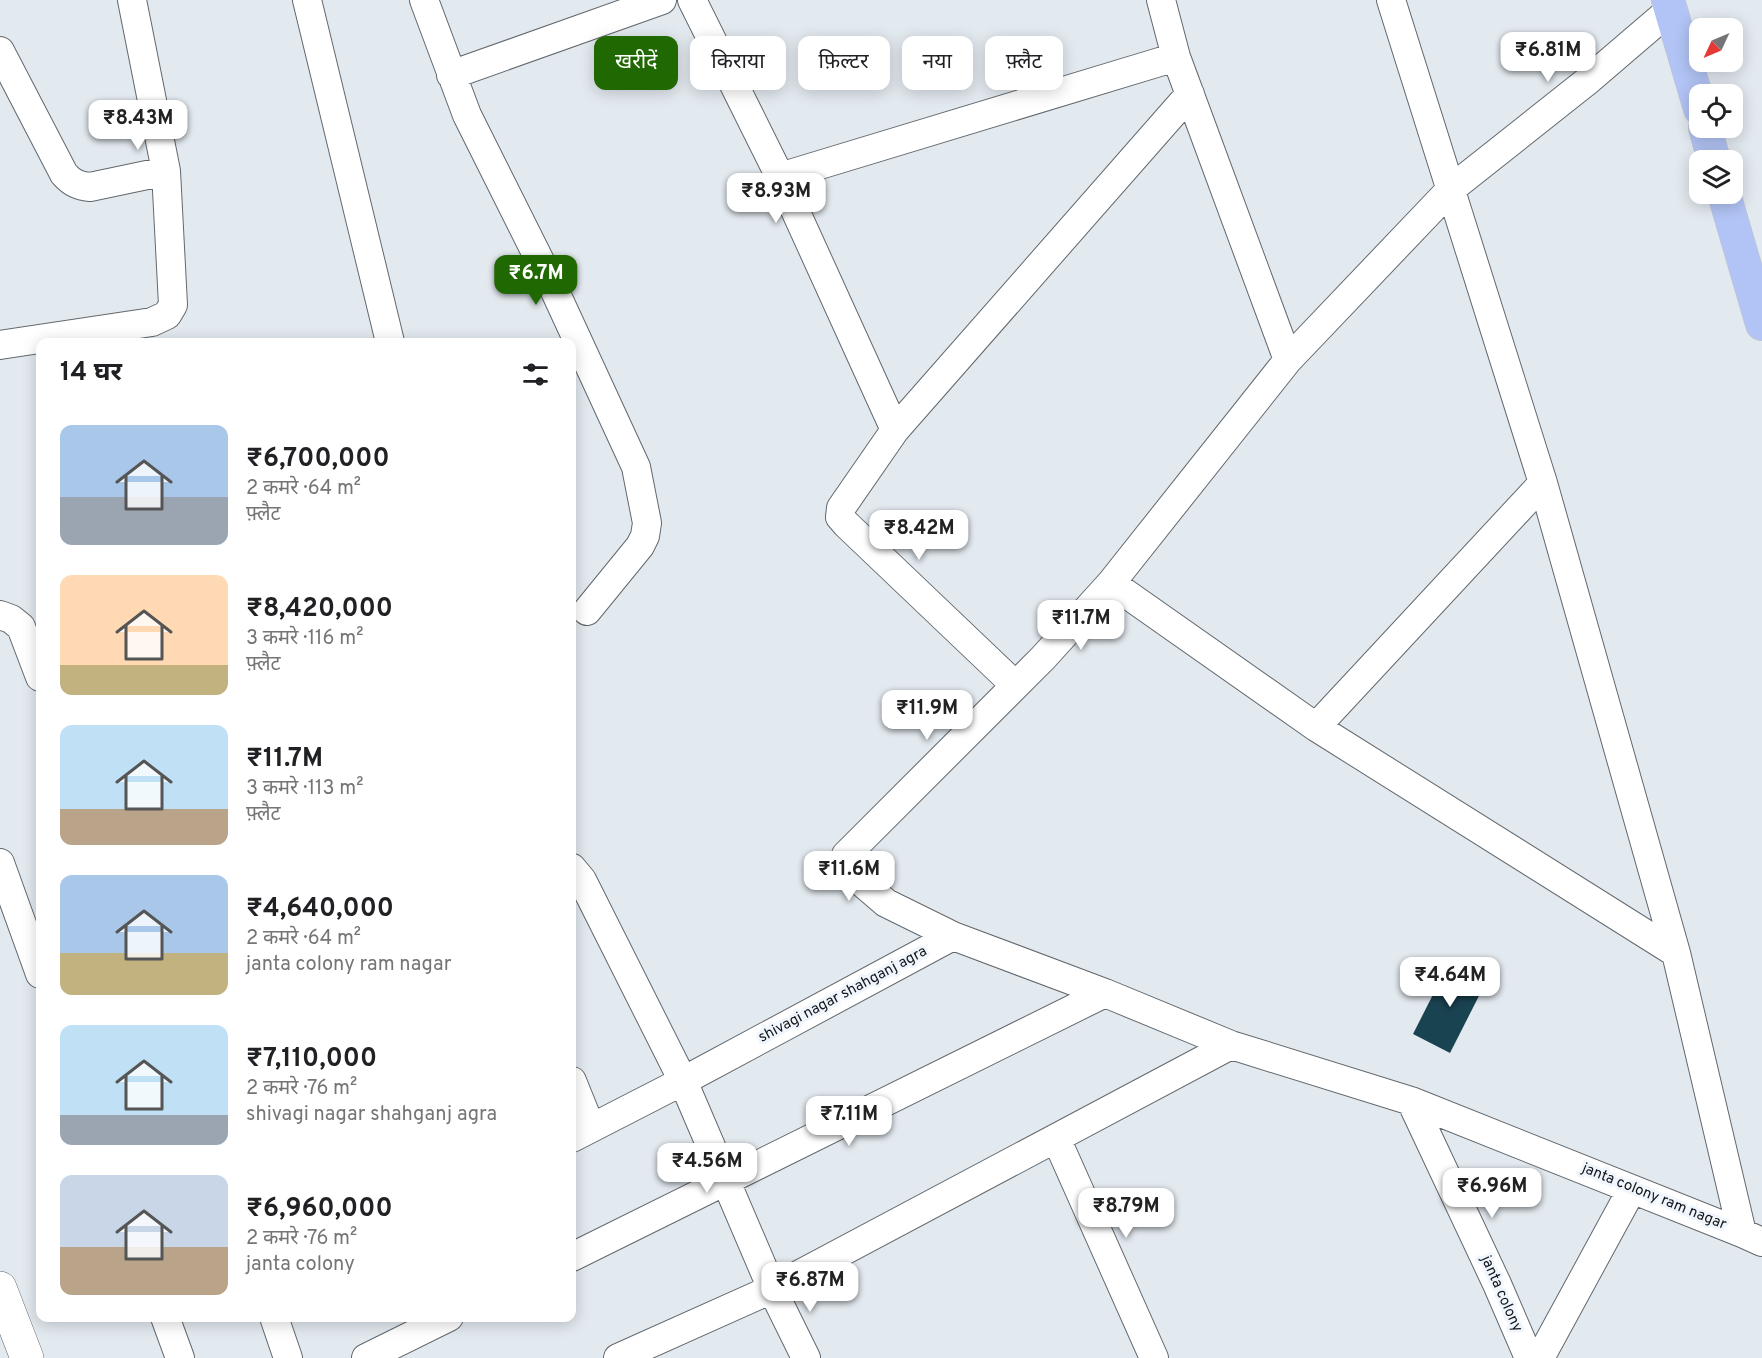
<!DOCTYPE html>
<html lang="hi">
<meta charset="utf-8">
<style>
:root{--surface:#fff;--page:#f6f6f6;--text:#202124;--muted:#757577;--accent:#206801}
body{margin:0;font-family:Overpass,"Noto Sans Devanagari",sans-serif;background:var(--page);color:var(--text);height:100vh;display:flex;flex-direction:column;font-size:22px;white-space:nowrap}
*{box-sizing:border-box;margin:0}
p{font-size:20px;color:var(--muted)}
.icon{flex:none;width:33px;height:33px;fill:none;stroke:currentColor;stroke-width:2;stroke-linecap:round;stroke-linejoin:round}
.map{position:relative;flex:1;overflow:hidden}
.sheet{position:absolute;left:36px;top:338px;width:540px;height:984px;display:flex;flex-direction:column;background:var(--surface);border-radius:12px;box-shadow:0 3px 15px #0003}
.sheet>*{flex:none}
.top-card{position:absolute;left:594px;top:36px;width:570px;height:54px;display:flex;gap:12px}
.needle{width:39px;rotate:226deg}
.tools{position:absolute;left:1689px;top:18px;display:grid;gap:12px}
.tools a{display:grid;place-items:center;width:54px;height:54px;border-radius:12px;background:var(--surface);box-shadow:0 3px 15px #0003;font-size:30px}
.price{position:absolute;translate:-50% -51px;padding:0 14px;border-radius:12px;background:#fff;color:#222;font-size:20px;line-height:39px;filter:drop-shadow(0 2px 3px #0008)}
.price::after{content:'';position:absolute;left:50%;top:36px;width:18px;height:14px;margin-left:-9px;background:inherit;clip-path:polygon(0 0,100% 0,50% 100%)}
.price.on{background:var(--accent);color:#fff}
ul{padding:0;list-style:none}
li{display:flex;align-items:center;gap:18px;height:150px;padding:0 24px}
li span{display:grid;place-items:center;flex:none;width:168px;height:120px;border-radius:12px;color:#555}
li>.icon{margin-inline-start:auto}
span .icon{width:72px;height:72px;fill:#fffc;stroke-width:1}
li b{font-size:26px}
h2{display:flex;justify-content:space-between;align-items:center;height:72px;padding:0 24px;font-size:26px}
.chip{padding:0 21px;border-radius:12px;background:var(--surface);box-shadow:0 3px 15px #0003;font-size:21px;line-height:54px}
.chip.on{background:var(--accent);color:#fff}
.map>svg:first-child{display:block}
.building{fill:#1a4352}
.lines{fill:none;stroke-linecap:round;stroke-linejoin:round}
.street-casing{stroke:#62686d;stroke-width:30}
.secondary-casing{stroke:#62686d;stroke-width:34}
.primary-casing{stroke:#c7c7c8;stroke-width:34}
.street{stroke:#fff;stroke-width:28}
.secondary{stroke:#fff;stroke-width:33}
.primary{stroke:#b2c4f5;stroke-width:33}
.labels{text-anchor:middle;dominant-baseline:central;stroke-width:6;stroke-linejoin:round;paint-order:stroke}
.street-label{font-size:15px;fill:#15171a;stroke:#f0f6fd}
</style>
<div class="map">
<svg width="1762" height="1358" viewBox="0 0 1762 1358">
<rect width="100%" height="100%" fill="#e2e9ef"/>
<path class="building" d="M1449,963L1486,982L1450,1053L1413,1034Z"/>
<g class="lines">
<g class="street-casing">
<path id="street" d="M307,0L390,342
M424,0L467,115L553,287L636,467L647,523L645,536L640,546L587,611
M692,0L780,177L895,430
M1161,0L1176,57L1288,360L1111,583L1316,727L1676,953
M1391,0L1543,483L1676,953L1742,1233
M0,51L64,174C72,183 79,186 90,187L166,171
M451,75L662,0
M780,177L1176,57
M0,345L152,322L167,315L173,305L166,171L132,0
M1288,360L1451,189L1586,82L1670,10
M0,615L11,619L21,627L40,677
M1015,685L846,524L840,517L841,508L895,430L1190,94
M1316,727L1543,483
M0,863L40,974
M572,868L582,880L683,1081L953,936L1105,993L1231,1045
M953,936L886,903L851,873L846,866V855L1043,658L1111,583
M572,1081L591,1128
M1411,1101L1497,1284L1529,1358
M572,1138L683,1081L772,1289L806,1358
M1056,1138L1154,1358
M572,1257L1105,993
M165,1317L180,1358
M274,1317L288,1358
M366,1358L449,1317
M618,1358L772,1289L1231,1045L1411,1101L1742,1233L1762,1242
M1540,1358L1632,1189"/>
</g>
<g class="secondary-casing">
<path id="secondary" d="M0,1288L27,1358"/>
</g>
<g class="primary-casing">
<path id="primary" d="M1668,0L1700,109
M1705,128L1714,160
M1724,194L1762,324"/>
</g>
<use href="#street" class="street"/>
<use href="#secondary" class="secondary"/>
<use href="#primary" class="primary"/>
</g>
<g class="labels">
<g class="street-label">
<text transform="translate(843 995) rotate(-28)">shivagi nagar shahganj agra</text>
<text transform="translate(1654 1197) rotate(22)">janta colony ram nagar</text>
<text transform="translate(1501 1294) rotate(66)">janta colony</text>
</g>
</g>
</svg>
<div class="tools">
<a><svg class="needle" viewBox="-14 -14 28 28"><path d="M0-13l5 13h-10z" fill="#e53935"/><path d="M0 13l5-13h-10z" fill="#757577"/></svg></a>
<a><svg class="icon" aria-label="locate" viewBox="0 0 24 24"><circle cx="12" cy="12" r="6"/><path d="M12 2v4M12 18v4M2 12h4M18 12h4"/></svg></a>
<a><svg class="icon" aria-label="layers" viewBox="0 0 24 24"><path d="M12 4l9 5-9 5-9-5zM3 14l9 5 9-5"/></svg></a>
</div>
<b class="price" style="left:1548px;top:83px">₹6.81M</b>
<b class="price" style="left:138px;top:151px">₹8.43M</b>
<b class="price" style="left:776px;top:224px">₹8.93M</b>
<b class="price on" style="left:536px;top:306px">₹6.7M</b>
<b class="price" style="left:919px;top:561px">₹8.42M</b>
<b class="price" style="left:1081px;top:651px">₹11.7M</b>
<b class="price" style="left:927px;top:741px">₹11.9M</b>
<b class="price" style="left:849px;top:902px">₹11.6M</b>
<b class="price" style="left:1450px;top:1008px">₹4.64M</b>
<b class="price" style="left:849px;top:1147px">₹7.11M</b>
<b class="price" style="left:707px;top:1194px">₹4.56M</b>
<b class="price" style="left:1492px;top:1219px">₹6.96M</b>
<b class="price" style="left:1126px;top:1239px">₹8.79M</b>
<b class="price" style="left:810px;top:1313px">₹6.87M</b>
<div class="top-card">
<a class="chip on">खरीदें</a>
<a class="chip">किराया</a>
<a class="chip">फ़िल्टर</a>
<a class="chip">नया</a>
<a class="chip">फ़्लैट</a>
</div>
<section class="sheet">
<h2>14 घर<svg class="icon" aria-label="filters" viewBox="0 0 24 24"><path d="M4 7h16M4 17h16"/><circle cx="9" cy="7" r="2"/><circle cx="15" cy="17" r="2"/></svg></h2>
<ul>
<li><span style="background:linear-gradient(#a9c7e8 60%,#9aa5b1 0)"><svg class="icon" aria-label="home" viewBox="0 0 24 24"><path d="M3 11l9-7 9 7M6 9v11h12V9"/></svg></span><div><b>₹6,700,000</b><p>2 कमरे · 64 m²</p><p>फ़्लैट</p></div></li>
<li><span style="background:linear-gradient(#ffd9b3 75%,#c2b280 0)"><svg class="icon" aria-label="home" viewBox="0 0 24 24"><path d="M3 11l9-7 9 7M6 9v11h12V9"/></svg></span><div><b>₹8,420,000</b><p>3 कमरे · 116 m²</p><p>फ़्लैट</p></div></li>
<li><span style="background:linear-gradient(#bfe0f5 70%,#b9a48a 0)"><svg class="icon" aria-label="home" viewBox="0 0 24 24"><path d="M3 11l9-7 9 7M6 9v11h12V9"/></svg></span><div><b>₹11.7M</b><p>3 कमरे · 113 m²</p><p>फ़्लैट</p></div></li>
<li><span style="background:linear-gradient(#a9c7e8 65%,#c2b280 0)"><svg class="icon" aria-label="home" viewBox="0 0 24 24"><path d="M3 11l9-7 9 7M6 9v11h12V9"/></svg></span><div><b>₹4,640,000</b><p>2 कमरे · 64 m²</p><p>janta colony ram nagar</p></div></li>
<li><span style="background:linear-gradient(#bfe0f5 75%,#9aa5b1 0)"><svg class="icon" aria-label="home" viewBox="0 0 24 24"><path d="M3 11l9-7 9 7M6 9v11h12V9"/></svg></span><div><b>₹7,110,000</b><p>2 कमरे · 76 m²</p><p>shivagi nagar shahganj agra</p></div></li>
<li><span style="background:linear-gradient(#c9d6e8 60%,#b9a48a 0)"><svg class="icon" aria-label="home" viewBox="0 0 24 24"><path d="M3 11l9-7 9 7M6 9v11h12V9"/></svg></span><div><b>₹6,960,000</b><p>2 कमरे · 76 m²</p><p>janta colony</p></div></li>
</ul>
</section>
</div>
